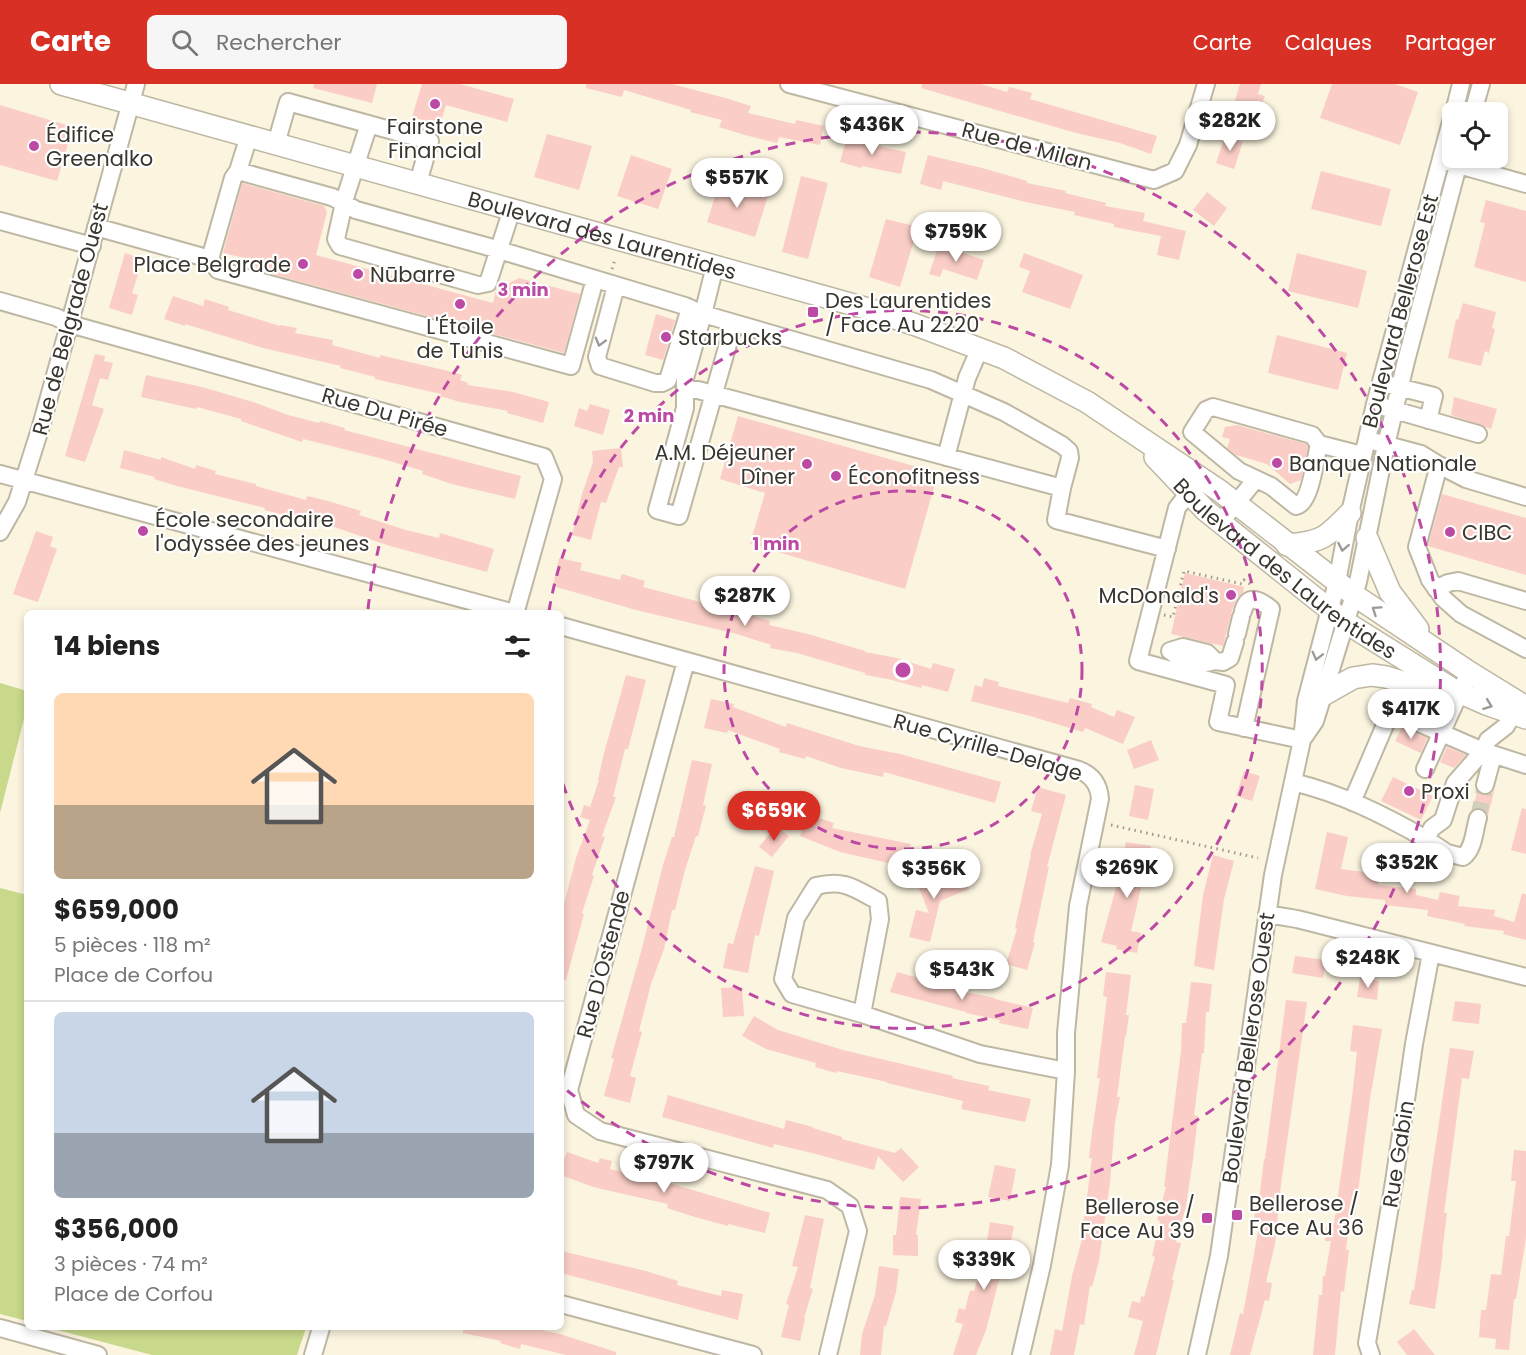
<!DOCTYPE html>
<html lang="fr">
<meta charset="utf-8">
<style>
:root{--surface:#fff;--page:#f6f6f6;--text:#222;--muted:#767676;--line:#e0e0e0;--accent:#d93025}
body{margin:0;font-family:Poppins,sans-serif;background:var(--page);color:var(--text);height:100vh;display:flex;flex-direction:column;font-size:22px;white-space:nowrap}
*{box-sizing:border-box;margin:0}
p{font-size:20px;color:var(--muted)}
.icon{flex:none;width:33px;height:33px;fill:none;stroke:currentColor;stroke-width:2;stroke-linecap:round;stroke-linejoin:round}
.map{position:relative;flex:1;overflow:hidden}
.sheet{position:absolute;left:24px;top:526px;width:540px;height:720px;display:flex;flex-direction:column;background:var(--surface);border-radius:9px;box-shadow:0 3px 9px #0003}
.sheet>*{flex:none}
.fabs{position:absolute;left:1442px;top:18px;display:grid;gap:12px}
.fabs a{display:grid;place-items:center;width:66px;height:66px;border-radius:9px;background:var(--surface);box-shadow:0 3px 9px #0003;font-size:30px}
.price{position:absolute;translate:-50% -51px;padding:0 14px;border-radius:21px;background:#fff;color:#222;font-size:20px;line-height:39px;filter:drop-shadow(0 2px 3px #0008)}
.price::after{content:'';position:absolute;left:50%;top:36px;width:18px;height:14px;margin-left:-9px;background:inherit;clip-path:polygon(0 0,100% 0,50% 100%)}
.price.selected{background:var(--accent);color:#fff}
ul{padding:0;list-style:none}
li{display:grid;align-content:center;gap:12px;height:318px;padding:0 30px}
li+li{border-top:2px solid var(--line)}
li span{display:grid;place-items:center;height:186px;border-radius:9px;color:#555}
li>.icon{margin-inline-start:auto}
span .icon{width:108px;height:108px;fill:#fffc;stroke-width:1}
li b{font-size:26px}
h2{display:flex;justify-content:space-between;align-items:center;height:72px;padding:0 30px;font-size:26px}
header{display:flex;align-items:center;gap:36px;box-sizing:border-box;height:84px;padding:0 30px;background:var(--accent);color:#fff}
header strong{font-size:28px}
nav{display:flex;gap:33px;margin-inline-start:auto;font-size:21px}
.search{width:420px;height:54px;background:var(--page);display:flex;align-items:center;gap:15px;box-sizing:border-box;padding:0 21px;border-radius:9px;color:var(--muted);font-size:22px}
.map>svg:first-child{display:block}
.green{fill:#c8d98b}
.building{fill:#facec6}
.lines{fill:none;stroke-linecap:round;stroke-linejoin:round}
.minor-tunnel{stroke:#d4cebc;stroke-width:16;stroke-dasharray:16 8;stroke-linecap:butt}
.minor-casing{stroke:#beb7a3;stroke-width:20}
.major-casing{stroke:#beb7a3;stroke-width:24}
.path{stroke:#9e998a;stroke-width:3;stroke-dasharray:1.5 4.5;stroke-linecap:butt}
.minor{stroke:#fff;stroke-width:16}
.major{stroke:#fff;stroke-width:21}
.oneway{stroke:#9c9a96}
.ring{fill:none;stroke:#bc49a3;stroke-width:3;stroke-dasharray:10 8}
.poi-dot{fill:#bc49a3;stroke:#fff;stroke-width:2}
.labels{text-anchor:middle;dominant-baseline:central;stroke-width:4.5;stroke-linejoin:round;paint-order:stroke}
.poi-label{font-size:21px;fill:#39362e;stroke:#fff;text-anchor:start}
.street-label{font-size:21px;fill:#39362e;stroke:#fff}
.centre{fill:#bc49a3;stroke:#fff;stroke-width:3}
.ring-label{font-size:18px;text-anchor:middle;font-weight:bold;fill:#bc49a3;stroke:#fff;stroke-width:4.5;stroke-linejoin:round;paint-order:stroke}
</style>
<header>
<strong>Carte</strong>
<div class="search"><svg class="icon" aria-label="search" viewBox="0 0 24 24"><circle cx="10" cy="10" r="6"/><path d="M15 15l6 6"/></svg>Rechercher</div>
<nav><a>Carte</a><a>Calques</a><a>Partager</a></nav>
</header>
<div class="map">
<svg width="1526" height="1271" viewBox="0 0 1526 1271">
<rect width="100%" height="100%" fill="#fbf4df"/>
<path class="green" d="M0,599L27,607V623L0,729Z
M0,804L27,811V1237L0,1230Z
M50,1244H49H306L297,1271H152Z"/>
<path class="building" d="M314,0H377L372,19L313,4Z
M422,0H460L514,15L507,38L446,21L440,41L412,33Z
M586,0H672L729,15L751,22L748,29L795,40L796,36L824,42L820,61L779,53L777,59L745,51L719,43L722,36L690,28L691,26L624,6L622,13L586,4Z
M922,0H981L1007,8L1009,3L1032,9L1030,15L1157,52L1151,70L1120,59L1076,49L921,4Z
M1240,0H1261L1258,10L1265,12L1258,31L1233,23Z
M1332,0H1395L1418,8L1400,61L1320,34Z
M0,21L73,43L57,97L0,81Z
M547,50L592,62L579,106L534,93Z
M848,50L869,56L868,60L906,68L901,90L862,82L861,84L840,78Z
M1225,52L1243,58L1234,85L1216,79Z
M631,71L672,85L658,125L617,112Z
M928,71L986,85L1027,97V99L1066,107L1065,109L1106,119L1105,122L1145,129L1143,137L1186,147L1179,176L1157,171L1161,152L1114,143V140L1074,131L1075,128L1030,119L943,97L941,106L920,100Z
M1321,87L1391,105L1381,142L1311,125Z
M801,92L828,99L808,175L782,168Z
M720,97L768,112L755,153L707,138Z
M242,99L324,122L327,128L316,171L493,219L496,206L519,194L580,210L564,269L257,186L253,176L223,169Z
M1207,108L1227,124L1214,142L1193,126Z
M1486,116L1526,127V198L1474,183L1485,139L1480,138Z
M886,135L918,143L900,203L869,193Z
M939,161L984,176L977,196L943,185L940,193L929,190Z
M125,169L143,175L132,209L138,211L132,231L109,224Z
M1024,169L1083,191L1070,225L1022,208L1030,187L1019,183Z
M1297,169L1367,187L1358,224L1288,207Z
M173,212L203,222L205,215L229,223L228,226L280,242V241L297,244L295,249L333,256L332,261L380,274V271L448,287L462,291L460,296L468,299V301L513,308L549,318L543,339L507,329L508,327L460,318L440,312L441,310L375,295V293L340,284L341,282L263,264L185,240V242L164,235Z
M1463,219L1496,228L1492,244L1495,245L1489,269L1485,267L1481,282L1448,274L1456,235L1458,236Z
M656,230L675,236L663,276L645,271Z
M1277,251L1347,269L1338,306L1268,289Z
M95,270L105,272L104,277L113,279L108,296L100,294L92,321L104,325L85,378L65,372Z
M146,291L202,303L253,318L288,331L319,339L320,337L345,344L344,346L521,392L515,415L452,400L422,390L423,387L383,375L303,355L302,358L241,337V335L197,323L196,325L141,313Z
M1454,313L1497,325L1491,345L1451,331Z
M590,320L610,326L603,351L574,342L579,324L587,327Z
M738,332L938,389L905,505L750,460L765,409L720,395Z
M1237,341L1306,360L1308,363L1301,396L1290,400L1267,380L1236,371L1227,364L1230,355L1222,353L1225,343Z
M621,364L623,383H619L606,419L601,418L591,456L572,451L582,410L593,378L592,367Z
M124,366L161,376V373L195,385L196,381L216,387L215,390L256,400V402L306,416L307,412L328,417L361,427L359,431L406,446L439,454L440,449L494,465L487,488L390,462L334,443L264,426L265,424L177,402L154,395L155,393L120,384Z
M1442,410L1526,434V491L1428,462Z
M36,447L53,453L50,462L57,465L38,518L13,510Z
M559,474L582,479L580,486L620,496L622,490L645,497L643,503L746,530L770,537L769,541L808,550L865,567V568L897,574L931,585L933,579L955,585L948,608L922,601L921,604L888,595L865,591V589L797,569L770,564L771,561L737,550L636,526L553,502Z
M1185,489L1244,503L1243,509L1237,515L1233,523L1223,562L1171,550Z
M626,591L646,596L628,665H625L613,713H616L602,752L605,753L592,791L594,792L582,829L584,830L566,896H561V831L576,774L590,736L580,733L584,721L590,723L599,696H598L604,669Z
M984,594L999,598L998,602L1068,619L1070,614L1092,620L1091,623L1114,633L1117,626L1135,633L1123,660L1085,644L1083,648L1030,632L971,617L975,601L982,603Z
M711,615L734,620L733,623L786,643L787,639L859,662L900,670L1001,698L995,719L884,688L883,693L841,684L806,672L805,675L779,668L780,665L728,646L727,649L704,644Z
M1402,643L1427,654L1421,669L1395,657Z
M1151,656L1159,676L1134,685L1127,666Z
M1447,663L1466,671L1454,684L1440,678Z
M692,676L712,680L703,721L706,722L698,752H696L685,786L675,826H672L664,865L651,900L639,947L642,948L630,992L636,994L630,1019L604,1012L614,975L611,974L641,868L663,781L672,753H674Z
M1244,687L1260,692L1252,717L1236,712Z
M1393,693L1433,712L1421,736L1381,717Z
M1135,701L1154,705L1148,736L1129,732Z
M1038,703L1066,711L1047,783H1049L1033,858L1035,859L1027,886L1006,880L1017,845L1015,844L1031,771H1030L1042,730L1031,727Z
M1495,704L1488,731L1481,724L1473,725L1477,708L1487,711L1492,709Z
M1522,724L1526,725V770L1511,766Z
M807,730L834,739L832,744L911,760L906,783L840,768L800,752Z
M776,742L789,752L772,773L759,763Z
M1327,748L1348,753L1341,785L1379,790L1378,801L1416,805V811L1438,816L1440,808L1460,812L1458,822L1495,826L1494,832L1514,838L1522,810H1526V856L1503,850L1504,847L1464,842L1465,840L1427,832L1428,826L1385,821V816L1347,812L1315,805Z
M1126,758L1151,762L1131,847L1141,849L1137,869L1116,865L1117,862L1101,858L1119,793Z
M1213,771L1234,777L1224,815L1214,886L1194,882L1203,811Z
M755,782L774,787L759,852L755,851L748,889L723,884L728,859L733,860Z
M937,785L941,795L962,787L969,805L940,817L930,858L909,853L916,826L929,829L915,794Z
M1295,872L1326,876L1323,894L1292,889Z
M897,888L960,905V907L995,914V915L1033,924L1028,945L999,939L1000,936L966,929V928L890,908Z
M1106,888L1131,891L1126,931H1129L1126,952H1125L1117,1013H1120L1115,1038L1110,1099L1099,1177L1092,1203L1090,1202L1084,1241L1080,1240L1074,1271H1050L1055,1245L1062,1247L1072,1192L1081,1159L1092,1074H1089L1092,1048L1100,994H1097L1107,913L1103,912Z
M1360,894L1379,897L1377,916L1357,913Z
M1191,898L1212,900L1209,928H1206L1204,969H1202L1194,1031L1198,1032L1193,1075L1186,1122L1176,1158L1181,1159L1172,1196H1174L1156,1271H1134L1143,1237L1128,1233L1132,1217L1140,1219L1141,1212L1144,1213L1155,1173L1152,1172L1160,1137L1157,1136L1166,1103H1164L1181,967L1182,939H1186Z
M742,903L744,932L723,933L721,904Z
M1286,916L1307,918L1281,1100L1275,1160L1266,1198L1272,1199L1269,1217L1265,1216L1250,1271H1230L1240,1229L1243,1230L1260,1137L1254,1136L1256,1115L1259,1116L1264,1075H1265Z
M1455,917L1481,920L1479,940L1452,937Z
M754,932L778,946L843,966L953,992L952,994L989,1002L988,1006L1031,1015L1025,1038L961,1025L963,1017L887,999V998L837,987L836,989L815,983L816,979L766,965L742,952Z
M1353,941L1382,945L1370,1015L1355,1131L1350,1130L1346,1166H1349L1344,1208L1341,1207L1335,1271H1313L1319,1211H1322L1323,1192H1325L1331,1157H1325L1327,1139L1334,1140L1352,1013L1357,968L1350,967Z
M1450,964L1474,967L1469,995L1462,994L1444,1129H1447L1442,1169H1443L1435,1225L1409,1220L1412,1206H1414L1421,1160Z
M668,1011L784,1045L786,1036L813,1043V1044L842,1053V1055L895,1069L901,1064L919,1083L903,1098L878,1072L874,1086L812,1069L774,1060L773,1064L727,1051L662,1033Z
M1514,1066L1526,1067V1154L1516,1215H1514L1509,1266L1495,1265L1496,1255L1479,1253L1481,1226H1486L1491,1190L1501,1191L1506,1152H1509L1516,1097H1511Z
M567,1068L598,1079L600,1074L612,1077L610,1085L669,1099L770,1129L765,1149L728,1140V1142L695,1133L667,1124L668,1120L593,1103L561,1091V1083Z
M995,1081L1016,1085L1010,1117L988,1113Z
M900,1113L921,1115L916,1151H918V1172L893,1171V1151H896Z
M805,1131L824,1135L810,1204L813,1205L804,1234L805,1235L800,1257L781,1253L789,1221L786,1220L798,1183L792,1182Z
M990,1138L1014,1142L1009,1167L1000,1197L999,1196L986,1246L976,1271H953L963,1240L955,1238L959,1224L965,1226L970,1206L974,1207L990,1157H987Z
M561,1167L646,1187L678,1197L677,1201L721,1212L722,1206L743,1210L738,1236L561,1189Z
M879,1182L899,1185L896,1208L886,1242H884L881,1271H860L862,1250L875,1211Z
M463,1244H532L560,1250L616,1268V1271H566L521,1260L520,1265L500,1259L501,1257L463,1249Z
M1414,1245L1435,1271H1407L1397,1258Z"/>
<g class="lines">
<path class="minor-tunnel" d="M1478,734L1485,701"/>
<g class="minor-casing">
<path id="minor" d="M789,0L1154,96L1175,87L1188,61L1206,0
M1454,28L1461,0
M1473,28L1481,0
M369,40L346,111L344,119L356,126L489,163L685,222L703,230L685,294V324L657,426L679,432L734,239
M249,52L238,87L332,113L344,119L336,155L340,162L478,201L488,199L512,125
M276,60L288,18L430,57L418,99
M1448,78L1526,100
M0,137L92,162
M96,143L210,175L233,94L238,87
M210,175L218,186L571,282L595,195
M715,182L703,230L931,296L1004,328L1062,361L1069,367L1070,374L1062,404L1056,436L1167,465
M616,202L597,273L600,282L655,299H662L668,296L690,224
M0,217L56,233L70,240L544,373L553,395L515,530
M1390,301L1434,312L1428,336
M686,306H698L1062,404
M1384,323L1478,350
M1376,358L1421,370L1439,381L1417,463L1430,496L1443,514L1461,530L1526,565
M1319,360C1315,375 1311,419 1296,422L1271,402L1239,387L1192,348L1206,326L1213,323L1312,351L1319,360L1362,371
M946,373L967,294L980,264
M1439,381L1466,395L1526,413
M0,390L518,530
M1196,399L1177,424L1138,577L1226,601L1218,638L1302,656
M1220,439L1256,395
M0,448L17,418L41,342L136,0
M1436,505L1448,499L1458,497L1526,517
M1243,527C1248,509 1260,516 1271,525L1244,644
M561,542L1079,686C1092,691 1099,701 1100,715L1078,822L1066,949V987L1060,1081L1042,1181L1021,1271
M1237,550L1241,533
M1183,563L1207,569L1215,577C1198,582 1183,578 1170,567Z
M686,577L569,1006L576,1031L600,1047L827,1106L850,1122L858,1147L828,1271
M1215,577L1223,578L1230,574L1235,558
M1304,653L1315,637L1358,498L1386,361L1406,277L1460,74
M1425,685L1465,597
M1293,698C1342,710 1382,730 1426,755L1432,744L1443,736L1455,699L1483,667L1488,656L1506,642L1519,620
M1485,701L1493,671
M1352,718L1391,627L1483,667L1526,681
M1426,755L1447,769L1463,773C1474,765 1474,747 1478,734
M1267,830L1297,835L1526,893
M862,930L880,835L878,817C854,804 844,795 816,802L796,834L783,895L792,910L862,930L980,970L1066,987
M561,1220L753,1271
M0,1244L98,1271
M313,1271L321,1244
M1197,1271L1219,1172L1273,791L1302,656L1306,617L1337,498L1350,429L1375,320L1452,34
M1371,1271L1367,1259L1394,1098L1414,960L1431,869"/>
</g>
<g class="major-casing">
<g id="major">
<path id="s1" d="M61,0L865,224L916,241L1004,274L1087,318L1220,407L1354,511L1469,588L1526,623"/>
<path id="s2" d="M1155,373L1205,426L1345,538L1452,605L1486,620L1526,634"/>
<path d="M1367,454L1390,508L1418,545"/>
<path d="M1287,461C1322,458 1326,454 1350,429"/>
<path d="M1323,611L1353,594L1372,591L1386,593L1423,604L1448,605"/>
</g>
</g>
<path class="path" d="M612,185L615,175
M1164,531L1173,533L1184,487L1242,500L1244,496L1250,500
M1111,741L1258,774"/>
<use href="#minor" class="minor"/>
<use href="#major" class="major"/>
</g>
<defs><path id="oneway-chevron" d="M-2-3.5L2.5 0L-2 3.5" fill="none" stroke-width="1.6" stroke-linecap="round" stroke-linejoin="round" transform="scale(1.5)"/></defs>
<g class="oneway">
<use href="#oneway-chevron" transform="translate(600 258) rotate(106)"/>
<use href="#oneway-chevron" transform="translate(1343 463) rotate(101)"/>
<use href="#oneway-chevron" transform="translate(1376 526) rotate(-146)"/>
<use href="#oneway-chevron" transform="translate(1317 572) rotate(104)"/>
<use href="#oneway-chevron" transform="translate(1488 621) rotate(21)"/>
</g>
<g class="ring">
<circle cx="903" cy="586" r="179"/>
<path d="M549 527A359 359 0 1 1 562 697"/>
<path d="M368 525A538 538 0 1 1 564 1004"/>
</g>
<g class="poi-dot">
<circle cx="435" cy="20" r="6"/>
<circle cx="34" cy="62" r="6"/>
<circle cx="303" cy="180" r="6"/>
<circle cx="358" cy="190" r="6"/>
<circle cx="460" cy="220" r="6"/>
<rect x="807" y="222" width="12" height="12" rx="3"/>
<circle cx="666" cy="253" r="6"/>
<circle cx="1277" cy="379" r="6"/>
<circle cx="807" cy="380" r="6"/>
<circle cx="836" cy="392" r="6"/>
<circle cx="143" cy="447" r="6"/>
<circle cx="1450" cy="448" r="6"/>
<circle cx="1231" cy="511" r="6"/>
<circle cx="1409" cy="707" r="6"/>
<rect x="1231" y="1125" width="12" height="12" rx="3"/>
<rect x="1201" y="1128" width="12" height="12" rx="3"/>
</g>
<g class="labels">
<g class="poi-label">
<text x="435" y="42" text-anchor="middle">Fairstone<tspan x="435" dy="24">Financial</tspan></text>
<text x="46" y="50">Édifice<tspan x="46" dy="24">Greenalko</tspan></text>
<text x="291" y="180" text-anchor="end">Place Belgrade</text>
<text x="370" y="190">Nūbarre</text>
<text x="825" y="216">Des Laurentides<tspan x="825" dy="24">/ Face Au 2220</tspan></text>
<text x="460" y="242" text-anchor="middle">L'Étoile<tspan x="460" dy="24">de Tunis</tspan></text>
<text x="678" y="253">Starbucks</text>
<text x="795" y="368" text-anchor="end">A.M. Déjeuner<tspan x="795" dy="24">Dîner</tspan></text>
<text x="1289" y="379">Banque Nationale</text>
<text x="848" y="392">Éconofitness</text>
<text x="155" y="435">École secondaire<tspan x="155" dy="24">l'odyssée des jeunes</tspan></text>
<text x="1462" y="448">CIBC</text>
<text x="1219" y="511" text-anchor="end">McDonald's</text>
<text x="1421" y="707">Proxi</text>
<text x="1249" y="1119">Bellerose /<tspan x="1249" dy="24">Face Au 36</tspan></text>
<text x="1195" y="1122" text-anchor="end">Bellerose /<tspan x="1195" dy="24">Face Au 39</tspan></text>
</g>
<g class="street-label">
<text transform="translate(1027 62) rotate(15)">Rue de Milan</text>
<text stroke="none"><textPath href="#s1" startOffset="562">Boulevard des Laurentides</textPath></text>
<text transform="translate(1400 227) rotate(-75)">Boulevard Bellerose Est</text>
<text transform="translate(70 235) rotate(-75)">Rue de Belgrade Ouest</text>
<text transform="translate(385 328) rotate(16)">Rue Du Pirée</text>
<text stroke="none"><textPath href="#s2" startOffset="172">Boulevard des Laurentides</textPath></text>
<text transform="translate(988 663) rotate(16)">Rue Cyrille-Delage</text>
<text transform="translate(603 880) rotate(-75)">Rue D'Ostende</text>
<text transform="translate(1248 964) rotate(-82)">Boulevard Bellerose Ouest</text>
<text transform="translate(1398 1070) rotate(-81)">Rue Gabin</text>
</g>
</g>
<circle cx="903" cy="586" r="9" class="centre"/>
<g class="ring-label">
<text x="523" y="212">3 min</text>
<text x="649" y="338">2 min</text>
<text x="776" y="466">1 min</text>
</g>
</svg>
<div class="fabs">
<a><svg class="icon" aria-label="locate" viewBox="0 0 24 24"><circle cx="12" cy="12" r="6"/><path d="M12 2v4M12 18v4M2 12h4M18 12h4"/></svg></a>
</div>
<b class="price" style="left:1230px;top:68px">$282K</b>
<b class="price" style="left:872px;top:72px">$436K</b>
<b class="price" style="left:737px;top:125px">$557K</b>
<b class="price" style="left:956px;top:179px">$759K</b>
<b class="price" style="left:745px;top:543px">$287K</b>
<b class="price" style="left:1411px;top:656px">$417K</b>
<b class="price selected" style="left:774px;top:758px">$659K</b>
<b class="price" style="left:1407px;top:810px">$352K</b>
<b class="price" style="left:1127px;top:815px">$269K</b>
<b class="price" style="left:934px;top:816px">$356K</b>
<b class="price" style="left:1368px;top:905px">$248K</b>
<b class="price" style="left:962px;top:917px">$543K</b>
<b class="price" style="left:664px;top:1110px">$797K</b>
<b class="price" style="left:984px;top:1207px">$339K</b>
<section class="sheet">
<h2>14 biens<svg class="icon" aria-label="filters" viewBox="0 0 24 24"><path d="M4 7h16M4 17h16"/><circle cx="9" cy="7" r="2"/><circle cx="15" cy="17" r="2"/></svg></h2>
<ul>
<li><span style="background:linear-gradient(#ffd9b3 60%,#b9a48a 0)"><svg class="icon" aria-label="home" viewBox="0 0 24 24"><path d="M3 11l9-7 9 7M6 9v11h12V9"/></svg></span><div><b>$659,000</b><p>5 pièces · 118 m²</p><p>Place de Corfou</p></div></li>
<li><span style="background:linear-gradient(#c9d6e8 65%,#9aa5b1 0)"><svg class="icon" aria-label="home" viewBox="0 0 24 24"><path d="M3 11l9-7 9 7M6 9v11h12V9"/></svg></span><div><b>$356,000</b><p>3 pièces · 74 m²</p><p>Place de Corfou</p></div></li>
</ul>
</section>
</div>
